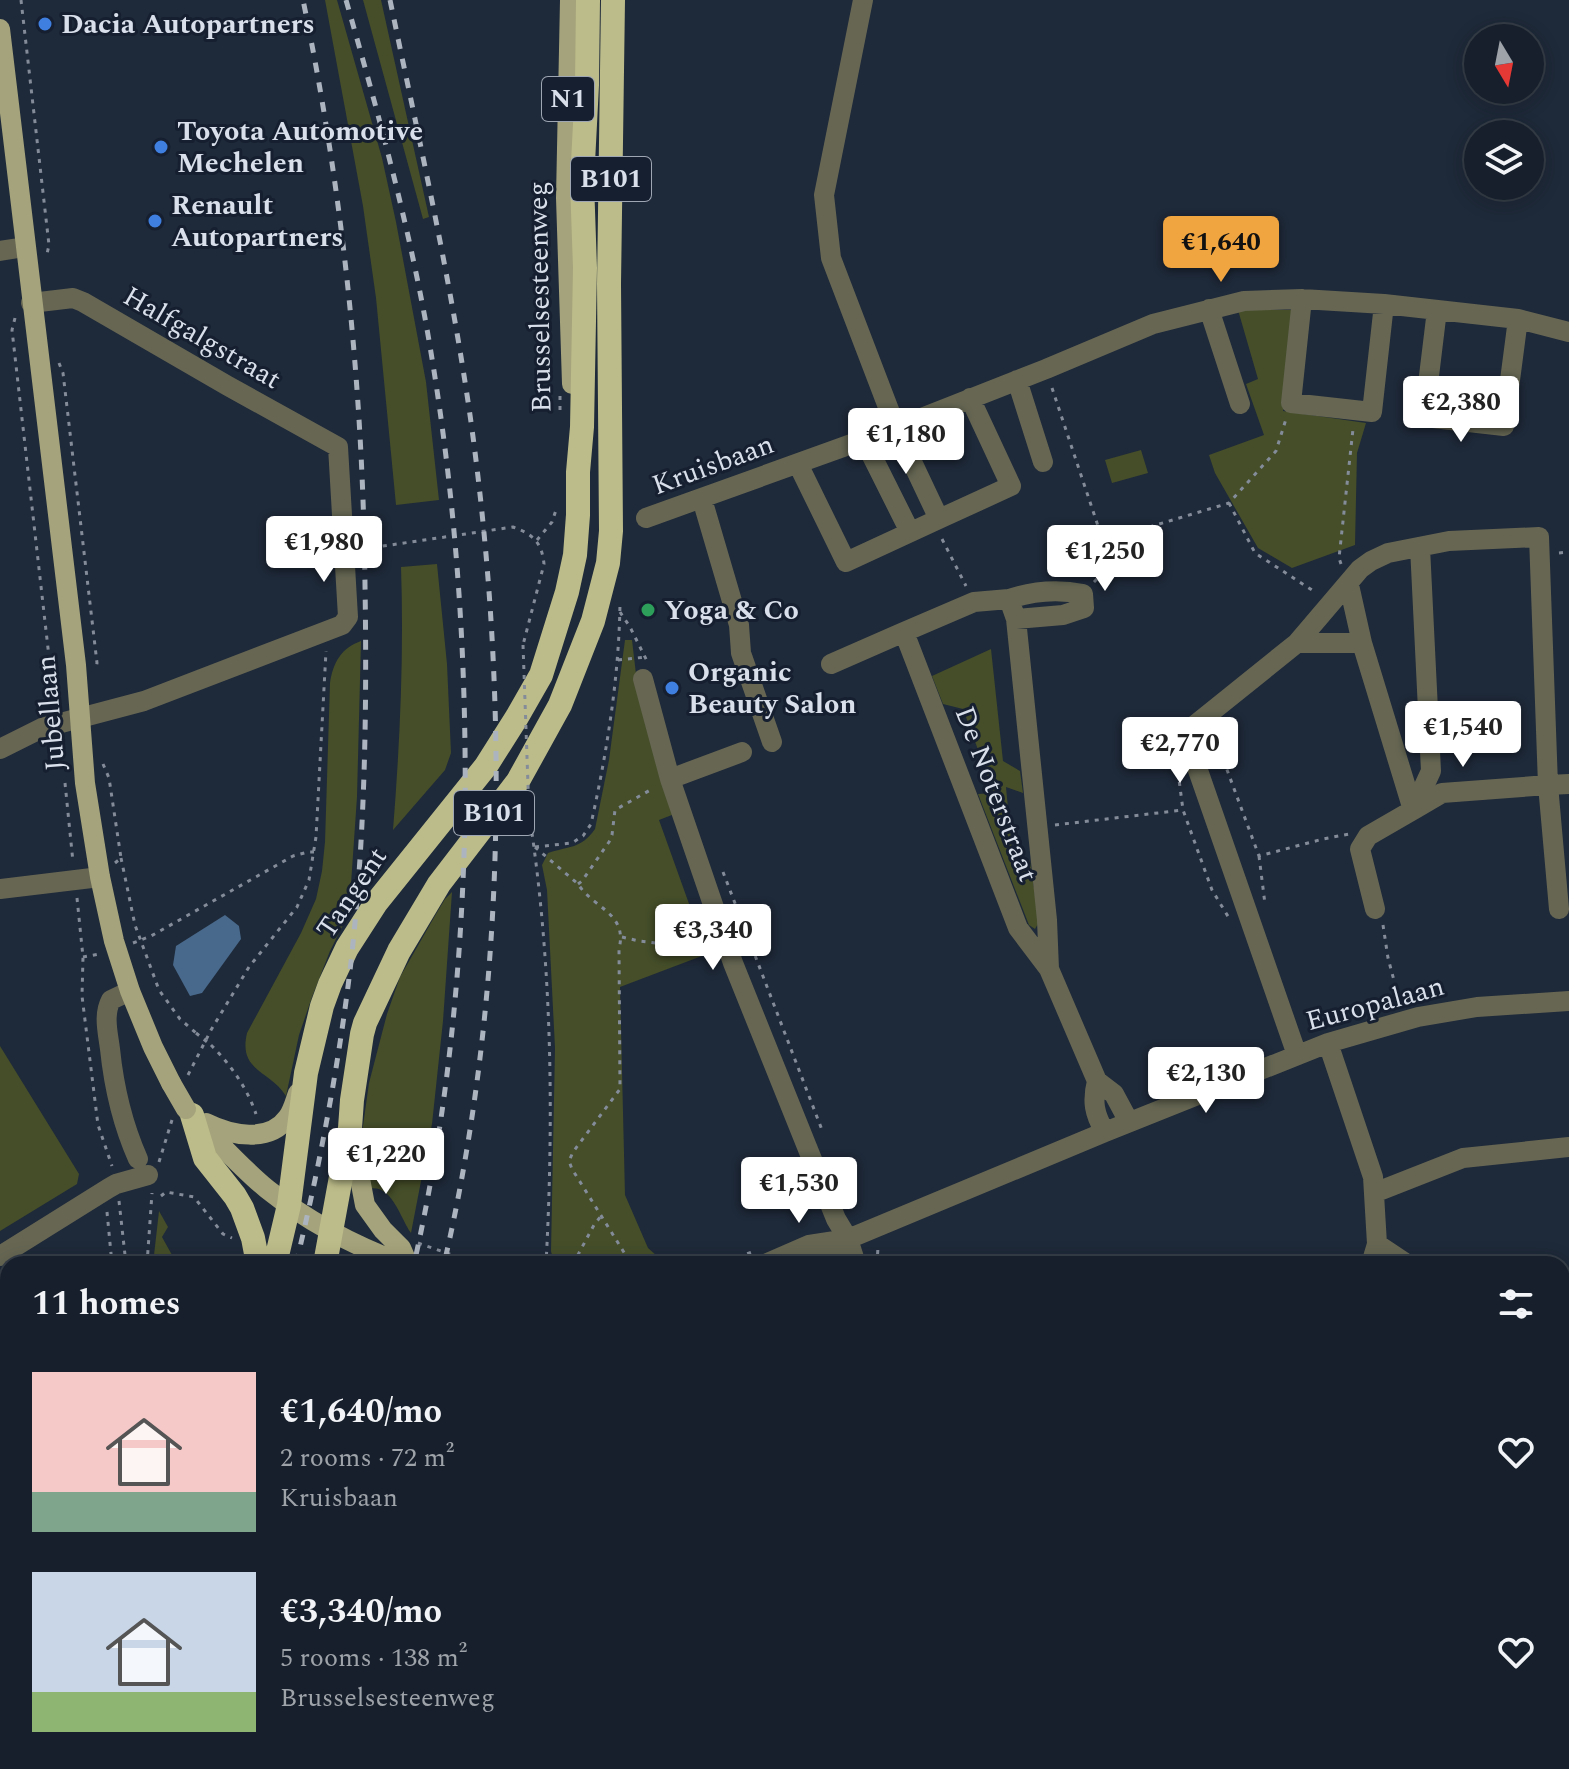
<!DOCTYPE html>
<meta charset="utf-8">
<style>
:root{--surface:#161f2b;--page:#232c37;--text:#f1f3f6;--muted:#9ea2a9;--line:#353d47;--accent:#f1a540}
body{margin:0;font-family:Spectral,serif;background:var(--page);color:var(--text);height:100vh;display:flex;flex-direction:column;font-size:30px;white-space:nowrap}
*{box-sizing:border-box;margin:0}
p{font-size:26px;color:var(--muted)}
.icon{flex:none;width:44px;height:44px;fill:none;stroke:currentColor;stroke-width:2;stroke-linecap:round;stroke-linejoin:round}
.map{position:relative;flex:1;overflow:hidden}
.panel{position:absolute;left:0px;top:1256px;width:1570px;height:514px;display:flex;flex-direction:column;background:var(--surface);border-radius:24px 24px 0 0;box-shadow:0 4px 20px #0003,0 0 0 2px var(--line)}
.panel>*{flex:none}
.needle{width:52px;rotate:170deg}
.buttons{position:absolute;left:1464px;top:24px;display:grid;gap:16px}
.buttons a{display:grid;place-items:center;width:80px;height:80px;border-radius:50%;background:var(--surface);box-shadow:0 4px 20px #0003,0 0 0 2px var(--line);font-size:40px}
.price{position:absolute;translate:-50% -68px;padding:0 18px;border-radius:8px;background:#fff;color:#222;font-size:26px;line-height:52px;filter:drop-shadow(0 2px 4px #0008)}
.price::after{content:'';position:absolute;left:50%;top:48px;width:24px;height:18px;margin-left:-12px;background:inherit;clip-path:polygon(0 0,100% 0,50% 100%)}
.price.active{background:var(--accent);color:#111}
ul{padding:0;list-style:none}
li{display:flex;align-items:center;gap:24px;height:200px;padding:0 32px}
li span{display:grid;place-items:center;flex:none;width:224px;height:160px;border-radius:0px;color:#555}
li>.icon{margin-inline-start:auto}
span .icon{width:96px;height:96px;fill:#fffc;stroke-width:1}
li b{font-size:34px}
h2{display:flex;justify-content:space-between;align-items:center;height:96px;padding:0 32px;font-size:34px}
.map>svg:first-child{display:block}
.green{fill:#454e29}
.forest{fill:#4e592e}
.water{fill:#48698b}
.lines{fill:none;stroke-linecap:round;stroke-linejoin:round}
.highway-tunnel{stroke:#3a4454;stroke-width:24;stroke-dasharray:24 12;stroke-linecap:butt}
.path{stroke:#848c9a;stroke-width:3;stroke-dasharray:4 6;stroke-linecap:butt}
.minor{stroke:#666653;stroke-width:20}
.major{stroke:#a4a37b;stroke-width:20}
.highway{stroke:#bcbc8a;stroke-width:24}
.rail{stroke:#acb4c0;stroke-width:5;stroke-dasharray:10 10;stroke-linecap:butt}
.path-bridge{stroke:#848c9a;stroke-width:3;stroke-dasharray:4 6;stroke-linecap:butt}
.major-bridge{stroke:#a4a37b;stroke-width:20}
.shop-dot{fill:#3f7fe0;stroke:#151f2f;stroke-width:3}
.leisure-dot{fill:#2e9e5b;stroke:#151f2f;stroke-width:3}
.labels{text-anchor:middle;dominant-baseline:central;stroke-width:6;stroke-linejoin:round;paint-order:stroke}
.shield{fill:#151f2f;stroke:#9ea6b3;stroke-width:2}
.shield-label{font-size:26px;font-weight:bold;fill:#d9e0eb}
.poi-label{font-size:28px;font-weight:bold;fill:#d9e0eb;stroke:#151f2f;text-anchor:start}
.street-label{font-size:28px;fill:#d9e0eb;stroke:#151f2f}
</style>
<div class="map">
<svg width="1569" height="1769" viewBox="0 0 1569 1769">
<rect width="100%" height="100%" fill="#1e2939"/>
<path class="green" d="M325,0H337L382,158L396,222L426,382L439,500L396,505L376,298L363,206Z
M363,0H381L429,217L423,219Z
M1238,310H1293L1283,411L1366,423L1357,453L1355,545L1292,568L1258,548L1215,473L1209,455L1264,435L1246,384L1258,379Z
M1141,450L1148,473L1112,483L1105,460Z
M437,564L447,664L451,753L445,770L393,830C400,742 404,655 401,567Z
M625,640H632L638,691L677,813L659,820L707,954L620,987L625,1195L648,1248L666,1264H636L623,1254H608L570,1264H554L551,1251L555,1048L547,890L542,865L548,853C569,846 581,849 595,829L609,760Z
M361,641L357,797L349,913L330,951L312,997L299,1035L286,1096C270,1070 238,1072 247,1033L301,933L316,899L322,871L325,842L330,683C333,663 341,648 361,641Z
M991,649L1003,761L1020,771L1023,793L1006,787L1012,851L1030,861L1039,922L1035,929L1029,925L978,794L994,793L963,709L943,704L932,676Z
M452,892L443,1021L432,1124L411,1233C400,1218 392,1183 368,1189L363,1169L362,1133L369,1083L387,1014L400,977L436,914L445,899Z
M0,1046L79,1174L77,1184L0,1231Z
M159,1211L168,1227L162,1237L177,1264H153Z
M8,1270V1354L0,1359V1275Z"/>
<path class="forest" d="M8,1365V1762H57L54,1769H0V1370Z"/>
<path class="water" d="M225,915L239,926L241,939L202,993L190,996L173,965L176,946Z"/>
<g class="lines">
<path class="highway-tunnel" d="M107,1769L111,1762
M136,1769L139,1762"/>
<path class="path" d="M21,0L49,245L47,254
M15,318L12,330L49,657L57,678
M59,363L63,373L97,663L96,669
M1052,388L1103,541L1229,503L1276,451L1286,419
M560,396V416
M1229,503L1255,553L1315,592
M942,539L966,586
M537,540L552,522L556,510
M363,549L513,527C533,534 542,543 544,564L523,645
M1559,553L1569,552
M1341,564L1339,558L1353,429
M1094,582L1102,574L1103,541
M620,612L630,627L647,661
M618,660L646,657
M1213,732L1259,856L1323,839L1349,834
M103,764L109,778L121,858L115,863
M1178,772L1183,810L1212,890L1229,918
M65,783L73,862
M529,813C552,961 554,1114 546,1264
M1055,825L1183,810
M535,847L572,843L583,836L591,824C607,752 619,677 620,603
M535,847L578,884C594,909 628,913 619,949L620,1089L573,1152L569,1161L572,1169L625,1254L626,1263
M1259,856L1265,904
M121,858L135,925L159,990L180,1019L196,1033
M723,872L822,1130
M578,884L582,881L609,842L612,835L615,810L652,789
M77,898L83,957L82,996L98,1125L112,1166
M1383,925L1388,958L1400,1003
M622,937L639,941L689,947L708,941
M133,943L151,936L293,856L308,852H314
M83,957L99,954
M211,1045C231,1065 247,1088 256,1114
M188,1075L211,1030L249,967L297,907L309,880L316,837L326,651
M159,1162L172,1120
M161,1196L166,1192L194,1197L223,1234L232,1238
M119,1201L126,1264
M107,1212L112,1264
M418,1243L478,1264
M147,1264L152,1193
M573,1264L594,1225L601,1216
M591,1264L612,1258L625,1262
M719,1264L752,1252
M877,1264L878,1247
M1562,1626L1569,1625
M64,1769L67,1762
M71,1769L74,1762"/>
<path class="minor" d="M863,0L824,195L831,258L896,428L939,519L1011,486L970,398
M0,251L25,247
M1302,299L1291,403L1372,412L1384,304
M1209,309L1240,404
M1437,310L1424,417L1504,426L1518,319
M1017,380L1043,462
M864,440L910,532
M798,464L846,562L939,519
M702,499L739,625L741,653L772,742
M646,518L896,428L1046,369L1153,324L1244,301L1302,299L1384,304L1518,319L1569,332
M1349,585L1362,643L1413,810L1442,793L1548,785L1559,909
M1009,599C1033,591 1058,589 1083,594L1084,608L1063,615L1016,619
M1297,643H1362
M831,664L904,632
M643,679L670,779L733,963L836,1219L848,1239L856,1264
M0,749L42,728L144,701L342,625L348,617L338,447L228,386L83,302L73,298L31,303
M670,779L742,752
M0,889L100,877
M1375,909L1360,849L1368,836L1413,810L1431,771L1420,547
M1049,969L1047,920L1016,619L1009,599L974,602L904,632L1018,928L1049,969L1097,1081L1114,1094L1129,1122
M130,991L111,1000C103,1015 108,1033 110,1049C114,1088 122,1123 138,1159
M1328,1043L1373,1177L1377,1244L1371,1264
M1297,1055L1185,733L1297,643L1360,569L1371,561L1388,553L1449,541L1539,537L1548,785L1569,784
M1097,1081C1092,1101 1094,1114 1105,1132
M1374,1193L1463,1158L1569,1147
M1377,1244L1407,1264
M0,1256L109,1188L116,1184L148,1175
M765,1264L809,1245L848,1239L1105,1132L1328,1043L1418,1017L1477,1007L1569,1001
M817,1264L845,1241
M1562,1309H1569
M1562,1603L1569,1601
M1068,1762L1071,1769"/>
<path class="major" d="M570,0L566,198L572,384
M0,29L76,665L85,783L100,877L114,941L130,991L153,1047L171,1083
M191,1115C216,1139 240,1167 267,1189C307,1221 355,1246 403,1264
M206,1123C230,1135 269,1144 288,1117C293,1110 295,1101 298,1093
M351,1132L365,1205L383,1230L401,1248L408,1264
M511,1769L514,1762
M530,1769L533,1762"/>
<path class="highway" d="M192,1115L205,1158L235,1196L242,1208L253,1238L258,1264
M275,1264L289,1205L306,1073L322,1006L330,984L347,948L376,903L486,766L517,717L541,675L567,592L575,555L578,515V472L582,427L585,268L582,182L587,85L588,0
M325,1264L350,1128L352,1100L362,1034L365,1023L399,951L439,884L518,781L560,705L593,621L608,563L611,531L609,284L613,0"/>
<path class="rail" d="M346,0C376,105 405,211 425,318C455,483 467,650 465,817C462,968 447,1118 414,1264
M390,0C419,140 451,280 471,422C509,697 507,993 444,1264
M296,1264C320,1164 339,1064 351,962C365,837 367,711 365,585C363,388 343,193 303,0
M1562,1677L1569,1675
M141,1769L144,1762
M218,1769L222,1762
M252,1769L256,1762
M1041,1769L1076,1762
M1090,1769L1126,1762"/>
<path class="path-bridge" d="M523,645L529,813
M196,1033L211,1045"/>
<path class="major-bridge" d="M171,1083L186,1109"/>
</g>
<g class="shop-dot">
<circle cx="45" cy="24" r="8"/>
<circle cx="161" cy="147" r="8"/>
<circle cx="155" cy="221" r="8"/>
<circle cx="672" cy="688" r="8"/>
</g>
<circle class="leisure-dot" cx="648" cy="610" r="8"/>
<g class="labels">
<g class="shield">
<rect x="542" y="77" width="52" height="44" rx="6"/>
<rect x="571" y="157" width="80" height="44" rx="6"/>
<rect x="454" y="791" width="80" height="44" rx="6"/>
</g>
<g class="shield-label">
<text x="568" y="99">N1</text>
<text x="611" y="179">B101</text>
<text x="494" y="813">B101</text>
</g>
<g class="poi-label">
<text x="61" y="24">Dacia Autopartners</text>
<text x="177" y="131">Toyota Automotive<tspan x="177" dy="32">Mechelen</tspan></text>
<text x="171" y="205">Renault<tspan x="171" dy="32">Autopartners</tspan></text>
<text x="664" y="610">Yoga &amp; Co</text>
<text x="688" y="672">Organic<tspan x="688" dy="32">Beauty Salon</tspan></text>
</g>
<g class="street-label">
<text transform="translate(540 297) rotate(-91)">Brusselsesteenweg</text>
<text transform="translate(202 338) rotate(30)">Halfgalgstraat</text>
<text transform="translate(713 465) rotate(-20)">Kruisbaan</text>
<text transform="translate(51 713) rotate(-95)">Jubellaan</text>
<text transform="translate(996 794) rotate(69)">De Noterstraat</text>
<text transform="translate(352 893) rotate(-56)">Tangent</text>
<text transform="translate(1375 1004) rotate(-15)">Europalaan</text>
</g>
</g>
</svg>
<div class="buttons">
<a><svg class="needle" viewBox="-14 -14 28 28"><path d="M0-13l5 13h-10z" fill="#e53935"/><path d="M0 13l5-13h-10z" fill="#9ea2a9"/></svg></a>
<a><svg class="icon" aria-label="layers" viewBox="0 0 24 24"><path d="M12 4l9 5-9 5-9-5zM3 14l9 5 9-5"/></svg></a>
</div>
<b class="price active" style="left:1221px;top:284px">€1,640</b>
<b class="price" style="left:1461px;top:444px">€2,380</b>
<b class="price" style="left:906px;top:476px">€1,180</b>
<b class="price" style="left:324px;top:584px">€1,980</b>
<b class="price" style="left:1105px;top:593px">€1,250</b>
<b class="price" style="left:1463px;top:769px">€1,540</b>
<b class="price" style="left:1180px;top:785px">€2,770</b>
<b class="price" style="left:713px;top:972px">€3,340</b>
<b class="price" style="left:1206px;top:1115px">€2,130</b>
<b class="price" style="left:386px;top:1196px">€1,220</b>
<b class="price" style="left:799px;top:1225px">€1,530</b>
<section class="panel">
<h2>11 homes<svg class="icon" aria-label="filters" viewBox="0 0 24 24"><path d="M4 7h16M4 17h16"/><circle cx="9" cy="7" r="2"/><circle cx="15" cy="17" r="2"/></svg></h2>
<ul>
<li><span style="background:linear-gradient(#f6c9c9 75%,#7fa58c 0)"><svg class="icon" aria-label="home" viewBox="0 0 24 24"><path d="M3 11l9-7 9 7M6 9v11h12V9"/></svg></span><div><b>€1,640/mo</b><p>2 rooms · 72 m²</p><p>Kruisbaan</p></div><svg class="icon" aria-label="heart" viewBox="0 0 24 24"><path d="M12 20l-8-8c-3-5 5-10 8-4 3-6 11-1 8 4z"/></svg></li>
<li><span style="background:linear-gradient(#c9d6e8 75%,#8fb573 0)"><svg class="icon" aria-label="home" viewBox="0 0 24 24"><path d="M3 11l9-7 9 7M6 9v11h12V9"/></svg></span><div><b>€3,340/mo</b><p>5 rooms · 138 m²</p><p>Brusselsesteenweg</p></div><svg class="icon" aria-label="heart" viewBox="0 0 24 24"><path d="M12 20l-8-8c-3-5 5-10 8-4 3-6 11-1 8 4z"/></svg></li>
</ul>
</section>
</div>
